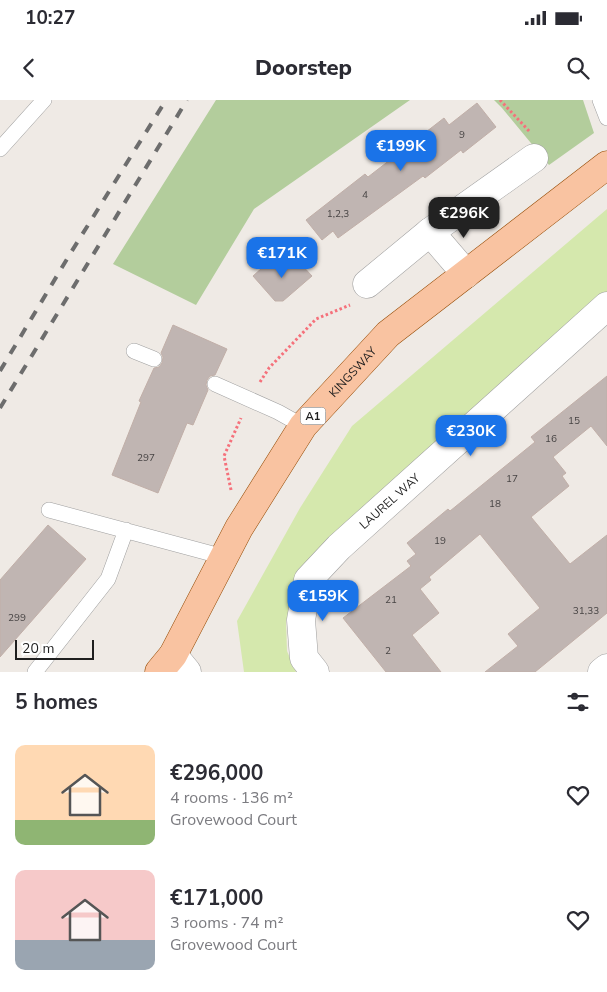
<!DOCTYPE html>
<meta charset="utf-8">
<style>
:root{--surface:#fff;--page:#f2f2f3;--text:#2b2b33;--muted:#7c7c81;--accent:#1a73e8}
body{margin:0;font-family:"Nunito Sans",sans-serif;background:var(--page);color:var(--text);height:100vh;display:flex;flex-direction:column;font-size:19px;white-space:nowrap}
*{box-sizing:border-box;margin:0}
p{font-size:16px;color:var(--muted)}
.icon{flex:none;width:28px;height:28px;fill:none;stroke:currentColor;stroke-width:2;stroke-linecap:round;stroke-linejoin:round}
.map{position:relative;height:572px;overflow:hidden}
.details{display:flex;flex-direction:column;background:var(--surface);flex:1}
.details>*{flex:none}
.scale{position:absolute;left:15px;bottom:12px;width:79px;box-sizing:border-box;padding-left:5px;border:2px solid #1f1f1f;border-top:0;font-size:14px;line-height:18px;white-space:nowrap;color:#1f1f1f;-webkit-text-stroke:4px #fff;paint-order:stroke}
.price{position:absolute;translate:-50% -42px;padding:0 11px;border-radius:10px;background:var(--accent);color:#fff;font-size:16px;line-height:32px;filter:drop-shadow(0 1px 2px #0008)}
.price::after{content:'';position:absolute;left:50%;top:30px;width:15px;height:11px;margin-left:-8px;background:inherit;clip-path:polygon(0 0,100% 0,50% 100%)}
.price.active{background:#222;color:#fff}
ul{padding:0;list-style:none}
li{display:flex;align-items:center;gap:15px;height:125px;padding:0 15px}
li span{display:grid;place-items:center;flex:none;width:140px;height:100px;border-radius:10px;color:#555}
li>.icon{margin-inline-start:auto}
span .icon{width:60px;height:60px;fill:#fffc;stroke-width:1}
li b{font-size:21px}
h2{display:flex;justify-content:space-between;align-items:center;height:60px;padding:0 15px;font-size:21px}
.status{display:flex;justify-content:space-between;align-items:center;height:35px;padding:0 25px;background:var(--surface);direction:ltr}
.status svg{height:14px;fill:currentColor}
header{display:flex;justify-content:space-between;align-items:center;height:65px;padding:0 15px;background:var(--surface);font-size:22px;font-weight:800}
.map>svg:first-child{display:block}
.grass{fill:#d5e8ad}
.forest{fill:#b3cd9c}
.building{fill:#c0b5b2;stroke:#c1afa8}
.lines{fill:none;stroke-linecap:round;stroke-linejoin:round}
.lane-casing{stroke:#a0a0a0;stroke-width:16}
.street-casing{stroke:#a0a0a0;stroke-width:29}
.primary-casing{stroke:#954b05;stroke-width:29}
.path{stroke:#f5717b;stroke-width:3;stroke-dasharray:2.5 2.5;stroke-linecap:butt}
.lane{stroke:#fff;stroke-width:15}
.street{stroke:#fff;stroke-width:28}
.primary{stroke:#f9c3a1;stroke-width:28}
.rail{stroke:#6d6d6d;stroke-width:4;stroke-dasharray:10 10;stroke-linecap:butt}
.labels{text-anchor:middle;dominant-baseline:central;stroke-width:5;stroke-linejoin:round;paint-order:stroke}
.number-label{font-size:10px;fill:#474444}
.shield{fill:#fff;stroke:#626262;stroke-width:1}
.shield-label{font-size:11px;font-weight:bold;fill:#1f1f1f}
.street-label{font-size:12px;fill:#1f1f1f;stroke:#fff}
</style>
<div class="status"><b>10:27</b><svg viewBox="0 0 49 12"><path d="M0 12V9h3v3zM5 12V6h3v6zM10 12V3h3v9zM15 12V0h3v12zM26 1h20v11H26zM47 4h2v5h-2z"/></svg></div>
<header><svg class="icon" aria-label="back" viewBox="0 0 24 24"><path d="M15 5l-7 7 7 7"/></svg>Doorstep<svg class="icon" aria-label="search" viewBox="0 0 24 24"><circle cx="10" cy="10" r="6"/><path d="M15 15l6 6"/></svg></header>
<div class="map">
<svg width="607" height="572" viewBox="0 0 607 572">
<rect width="100%" height="100%" fill="#efeae5"/>
<path class="grass" d="M607,109V196L299,483L286,521L287,551L296,572H244L237,521L300,408L352,326Z"/>
<path class="forest" d="M216,0H410L254,109L196,205L113,164Z
M494,0H583L594,33L549,65L502,8Z"/>
<path class="building" d="M477,3L496,27L463,53L461,50L425,78L423,76L338,138L333,131L322,140L306,120L365,74L368,77L444,18L449,25Z
M272,159L283,172L297,160L312,176L283,201H275L253,176Z
M173,225L227,249L215,275L210,276L207,280L206,285L208,290L193,325L187,323L158,393L112,375L141,302L139,301L154,268L159,267L162,263L163,257L161,253Z
M607,276V346L591,326L553,357L566,373L562,376L569,386L531,417L570,464L607,435V513L535,572H485L518,546L508,534L540,508L480,434L429,477L431,480L420,489L439,513L412,535L441,572H386L343,518L411,466L407,461L416,454L407,443L448,409L450,411L535,342L531,337Z
M48,425L86,459L0,557V480Z"/>
<g class="lines">
<g class="lane-casing">
<path id="lane" d="M600,0L607,18
M0,49L44,0
M134,251L154,259
M215,284L278,312L303,326
M49,410L224,457
M35,572L108,479L126,430"/>
</g>
<g class="street-casing">
<g id="street">
<path d="M430,132L466,174"/>
<path d="M367,184L430,132L534,58"/>
<path d="M173,555L187,572"/>
<path id="s1" d="M315,572L304,558L301,520L308,480L339,447L607,206"/>
<path d="M602,572L607,568"/>
</g>
</g>
<g class="primary-casing">
<g id="primary">
<path id="s2" d="M159,572L173,555L239,428L303,326L388,234L607,65"/>
</g>
</g>
<path class="path" d="M500,0L530,32
M260,282L269,268L316,219L350,205
M231,390L224,356L241,318"/>
<use href="#lane" class="lane"/>
<use href="#street" class="street"/>
<use href="#primary" class="primary"/>
<path class="rail" d="M0,271L70,154L166,0
M0,308L187,0"/>
</g>
<g class="labels">
<g class="number-label">
<text x="462" y="35">9</text>
<text x="365" y="95">4</text>
<text x="338" y="114">1,2,3</text>
<text x="574" y="321">15</text>
<text x="551" y="339">16</text>
<text x="146" y="358">297</text>
<text x="512" y="379">17</text>
<text x="495" y="404">18</text>
<text x="440" y="441">19</text>
<text x="391" y="500">21</text>
<text x="586" y="511">31,33</text>
<text x="17" y="518">299</text>
<text x="388" y="551">2</text>
</g>
<rect class="shield" x="300.5" y="307.5" width="25" height="17" rx="4"/>
<g class="shield-label">
<text x="313" y="316">A1</text>
</g>
<g class="street-label">
<text stroke="none"><textPath href="#s2" startOffset="359">KINGSWAY</textPath></text>
<text stroke="none"><textPath href="#s1" startOffset="210">LAUREL WAY</textPath></text>
</g>
</g>
</svg>
<div class="scale">20 m</div>
<b class="price" style="left:401px;top:72px">€199K</b>
<b class="price active" style="left:464px;top:139px">€296K</b>
<b class="price" style="left:282px;top:179px">€171K</b>
<b class="price" style="left:471px;top:357px">€230K</b>
<b class="price" style="left:323px;top:522px">€159K</b>
</div>
<section class="details">
<h2>5 homes<svg class="icon" aria-label="filters" viewBox="0 0 24 24"><path d="M4 7h16M4 17h16"/><circle cx="9" cy="7" r="2"/><circle cx="15" cy="17" r="2"/></svg></h2>
<ul>
<li><span style="background:linear-gradient(#ffd9b3 75%,#8fb573 0)"><svg class="icon" aria-label="home" viewBox="0 0 24 24"><path d="M3 11l9-7 9 7M6 9v11h12V9"/></svg></span><div><b>€296,000</b><p>4 rooms · 136 m²</p><p>Grovewood Court</p></div><svg class="icon" aria-label="heart" viewBox="0 0 24 24"><path d="M12 20l-8-8c-3-5 5-10 8-4 3-6 11-1 8 4z"/></svg></li>
<li><span style="background:linear-gradient(#f6c9c9 70%,#9aa5b1 0)"><svg class="icon" aria-label="home" viewBox="0 0 24 24"><path d="M3 11l9-7 9 7M6 9v11h12V9"/></svg></span><div><b>€171,000</b><p>3 rooms · 74 m²</p><p>Grovewood Court</p></div><svg class="icon" aria-label="heart" viewBox="0 0 24 24"><path d="M12 20l-8-8c-3-5 5-10 8-4 3-6 11-1 8 4z"/></svg></li>
</ul>
</section>
